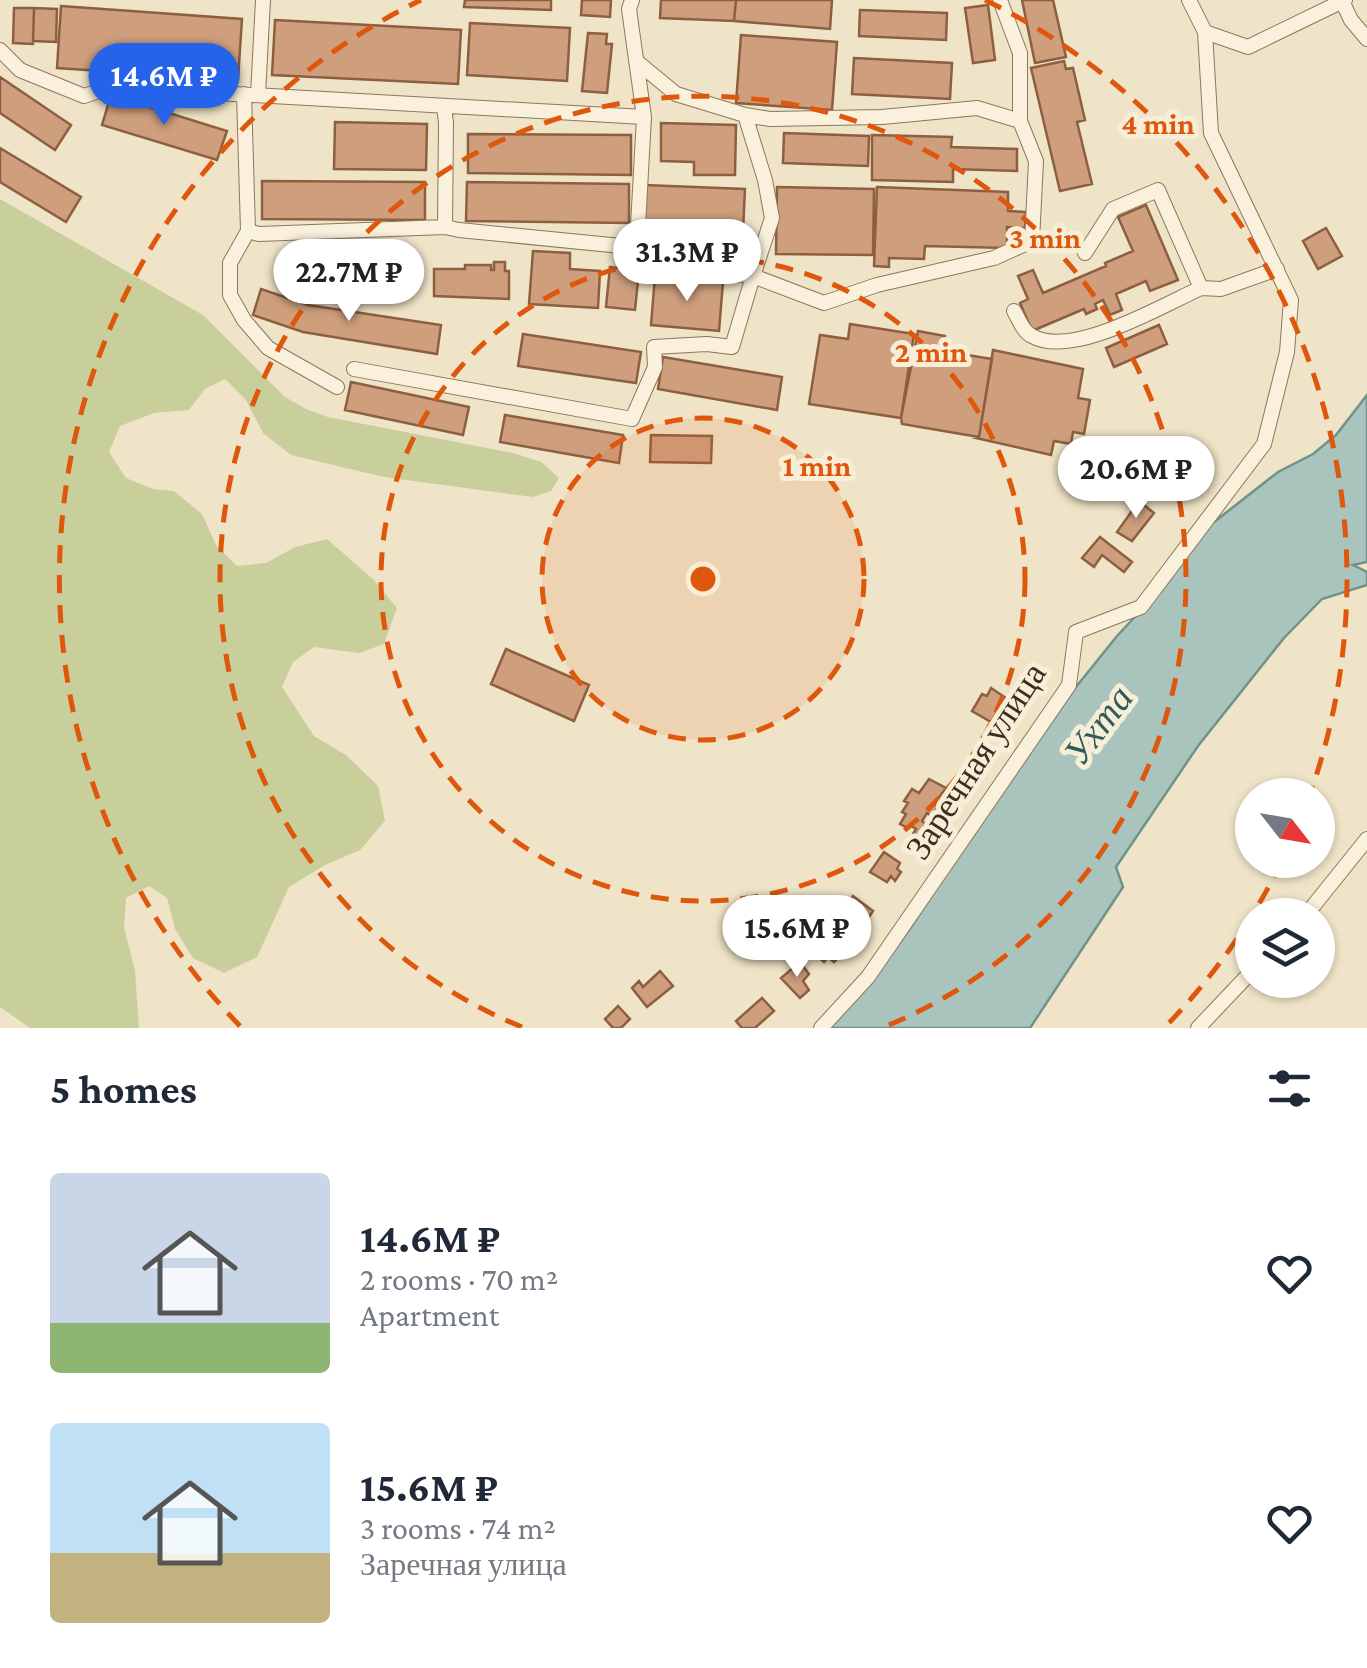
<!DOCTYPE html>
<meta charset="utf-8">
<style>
:root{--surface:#fff;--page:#f2f2f3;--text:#1f2937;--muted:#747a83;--accent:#2563eb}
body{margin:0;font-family:"Crimson Pro",serif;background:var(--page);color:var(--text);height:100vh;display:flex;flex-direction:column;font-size:38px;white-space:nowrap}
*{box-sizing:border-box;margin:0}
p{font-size:32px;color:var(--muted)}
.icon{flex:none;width:55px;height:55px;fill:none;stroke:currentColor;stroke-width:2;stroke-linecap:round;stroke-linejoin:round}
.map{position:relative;height:1028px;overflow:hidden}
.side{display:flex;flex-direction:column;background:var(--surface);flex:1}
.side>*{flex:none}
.needle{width:65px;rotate:121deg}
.buttons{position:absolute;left:1235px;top:778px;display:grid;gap:20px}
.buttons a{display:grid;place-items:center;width:100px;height:100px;border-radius:50%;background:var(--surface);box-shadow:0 2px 8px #0004;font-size:50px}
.price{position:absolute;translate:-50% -85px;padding:0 22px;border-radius:35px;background:#fff;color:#222;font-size:32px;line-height:65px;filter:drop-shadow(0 2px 5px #0008)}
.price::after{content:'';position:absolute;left:50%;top:60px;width:30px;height:22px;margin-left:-15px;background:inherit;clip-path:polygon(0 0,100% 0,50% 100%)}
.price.on{background:var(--accent);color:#fff}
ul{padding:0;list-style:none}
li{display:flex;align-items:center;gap:30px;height:250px;padding:0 50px}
li span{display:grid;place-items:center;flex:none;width:280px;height:200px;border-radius:10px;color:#555}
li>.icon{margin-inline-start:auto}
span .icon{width:120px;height:120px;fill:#fffc;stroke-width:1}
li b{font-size:42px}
h2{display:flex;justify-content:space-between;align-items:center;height:120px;padding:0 50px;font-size:42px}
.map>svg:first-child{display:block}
.green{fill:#c9cf9b}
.water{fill:#a9c4bc;stroke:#6f938a;stroke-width:2.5}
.building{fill:#cf9f7d;stroke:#8d5f41;stroke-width:2.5}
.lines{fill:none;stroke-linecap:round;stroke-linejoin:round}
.minor-casing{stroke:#8d765c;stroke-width:16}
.minor{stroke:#faf1dc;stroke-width:14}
.ring{fill:none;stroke:#df570d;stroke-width:5;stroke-dasharray:18 12}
.labels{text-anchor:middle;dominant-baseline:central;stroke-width:10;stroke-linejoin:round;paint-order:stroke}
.street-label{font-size:35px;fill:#3d2e20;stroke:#f7eed8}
.water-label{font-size:38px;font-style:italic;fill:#2f5d5a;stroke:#f7eed8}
.centre{fill:#df570d;stroke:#f7eed8;stroke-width:5}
.ring-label{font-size:30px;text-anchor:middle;font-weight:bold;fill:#df570d;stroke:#f7eed8;stroke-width:10;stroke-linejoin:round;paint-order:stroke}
</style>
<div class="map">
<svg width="1367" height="1028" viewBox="0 0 1367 1028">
<rect width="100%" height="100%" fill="#f0e4c8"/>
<path class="green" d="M0,199L203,315L285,397L308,410L328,417L513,453L541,462L559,478L551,491L533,497L384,477L291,455L263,433L246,400L225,379L205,389L189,410L154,413L120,426L109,452L126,478L153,489L174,491L202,514L216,545L237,566L266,563L295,547L327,539L374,580L397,608L384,644L359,653L314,647L293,662L282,687L314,736L346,755L378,786L385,821L360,850L325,865L289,887L257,957L224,973L193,958L175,929L167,898L149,886L126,898L124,928L135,970L139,1028H30L0,1007Z"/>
<path class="water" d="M1367,395V562L1353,565L1367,572V585L1322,599L1284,638L1198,746L1116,867L1123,887L1030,1028H827L871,982L909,930L943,878L1072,692L1117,636L1160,590L1209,526L1278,472L1313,454L1336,435Z"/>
<path class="building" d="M465,0H551V10L464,7Z
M582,0H611L610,17L581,15Z
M661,0H736L734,21L660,18Z
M736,0H832L830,29L734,21Z
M1022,0H1053L1066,57L1035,63Z
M988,5L995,60L973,63L965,8Z
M61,6L242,19L238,80L57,68Z
M14,8H34L33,44L13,43Z
M34,8L57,9L56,42L33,41Z
M860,10L947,13L946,40L859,36Z
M275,20L461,30L458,84L272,75Z
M470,23L570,28L567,81L467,75Z
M588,33L607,34L606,44H612L607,93L582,91Z
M741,35L837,42L832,110L736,103Z
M854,58L952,63L950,99L852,94Z
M1064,61L1066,69L1073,68L1085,120L1077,122L1092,184L1060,191L1031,68Z
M0,77L71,125L55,150L0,113Z
M111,95L227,131L217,160L102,125Z
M335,122L427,124L426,170L334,169Z
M661,123L736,125L735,175H694V162L661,161Z
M784,133L869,136L868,166L783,163Z
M468,134L631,135V175L468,173Z
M872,135L952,137L951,147L1017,149V171L953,169V182L872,180Z
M0,148L81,197L66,222L0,182Z
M262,181L425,182V220L262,219Z
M467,182L629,184V223L466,221Z
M644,185L745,189L742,253L641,249Z
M777,187L874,189L873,255L776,254Z
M877,187L1008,192V211L1026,212L1025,228L1007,227V248L925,246L924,259L889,258V267L874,266Z
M1146,205L1178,280L1150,291L1146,281L1116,294L1122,310L1110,315L1103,300L1095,304L1097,309L1086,314L1084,309L1032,331L1020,303L1028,299L1018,276L1033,270L1043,293L1106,266L1105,263L1133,251L1118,217Z
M1326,228L1342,256L1318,269L1303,241Z
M533,251L570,253V269L600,271L598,308L529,304Z
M494,262H505V271H509V299L434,296V269H465V265H491V270H494Z
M407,267V293L311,294V268Z
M610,267L639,271L635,310L606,307Z
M655,276L723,282L719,331L651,325Z
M261,289L308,305L441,325L437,354L303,332L253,315Z
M850,324L914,334L901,418L809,404L820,335L848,339Z
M1159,325L1167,344L1114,367L1106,348Z
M918,331L945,336L943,351L992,359L979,437L902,424L901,418Z
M523,334L641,352L636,383L518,366Z
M993,350L1083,369L1078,398L1090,400L1084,434L1073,432L1071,444L1054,441L1051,455L976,438L979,437Z
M663,357L782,377L777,410L658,389Z
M351,382L469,407L463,435L345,410Z
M505,415L623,435L619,463L500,442Z
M651,435L712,436L711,463L650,462Z
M1139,501L1154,513L1132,541L1117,532Z
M1100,537L1132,562L1124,572L1102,555L1094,567L1082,558Z
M506,649L589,685L574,721L491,684Z
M991,688L1006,698L991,722L972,711L982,694L987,696Z
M929,779L946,788L934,804L939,806L932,817L927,813L922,821L927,825L919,838L913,834L916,829L910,825L908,828L900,824L906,814L902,812L908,803L904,801L912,789L919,793Z
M884,852L900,863L897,869L901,872L895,881L891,876L887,882L870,872Z
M853,896L873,911L859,932L837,918Z
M825,930L841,943L836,951L840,956L834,962L828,957L824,962L807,947Z
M800,962L809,974L803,981L809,990L800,998L781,978Z
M660,971L673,986L647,1007L632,988L639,981L643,987Z
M762,998L774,1011L755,1028H742L736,1021Z
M618,1006L630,1019L621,1028H613L605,1019Z"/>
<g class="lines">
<g class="minor-casing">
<path id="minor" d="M632,0L629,9L644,117L636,262L753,276L772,218L765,180L745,115
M1000,0L1020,53V121
M1342,1L1351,20L1367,39
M1205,32L1248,47L1345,0
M0,50L20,70L84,96L111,87L644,117
M244,94L248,231L259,234L445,227L446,123L444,106
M258,95L263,0
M445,227L459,230L621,246L636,262
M248,231L230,263V295L244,320L268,348L337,387
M1085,253L1113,209L1158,190L1201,288
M1014,311C1019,319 1023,332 1032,336C1072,359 1161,306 1201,288L1221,289L1277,269
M354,369L632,419L655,367L654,347L707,344L732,347L753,276L824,303L877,285L994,258L1032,241L1036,161L1020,121L977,108L882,117L770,119L745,115L676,94L636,61
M1306,915L1367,839
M821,1028L868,977L1069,685L1076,632L1141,607L1264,444L1287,352L1291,300L1211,133L1205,32L1189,0
M1198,1028L1252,971"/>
</g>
<use href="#minor" class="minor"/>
</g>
<circle cx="703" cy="579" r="161" fill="#df570d" fill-opacity=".12"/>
<g class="ring">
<circle cx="703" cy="579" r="161"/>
<circle cx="703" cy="579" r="322"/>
<path d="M522 1027A483 483 0 1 1 884 1027"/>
<path d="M1282 861A644 644 0 0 1 1166 1026M240 1026A644 644 0 0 1 421 0M985 0A644 644 0 0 1 1310 794"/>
</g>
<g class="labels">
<g class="street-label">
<text transform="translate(976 761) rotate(-57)">Заречная улица</text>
</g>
<g class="water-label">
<text transform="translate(1098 725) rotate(-53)">Ухта</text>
</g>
</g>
<circle cx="703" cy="579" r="15" class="centre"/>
<g class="ring-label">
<text x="1158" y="134">4 min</text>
<text x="1045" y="248">3 min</text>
<text x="931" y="362">2 min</text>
<text x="817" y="476">1 min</text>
</g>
</svg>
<div class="buttons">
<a><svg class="needle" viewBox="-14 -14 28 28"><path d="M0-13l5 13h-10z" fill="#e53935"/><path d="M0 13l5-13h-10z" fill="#747a83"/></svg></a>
<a><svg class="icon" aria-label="layers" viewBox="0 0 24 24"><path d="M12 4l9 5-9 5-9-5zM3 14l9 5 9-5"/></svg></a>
</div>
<b class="price on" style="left:164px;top:128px">14.6M ₽</b>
<b class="price" style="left:687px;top:304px">31.3M ₽</b>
<b class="price" style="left:349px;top:324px">22.7M ₽</b>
<b class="price" style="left:1136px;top:521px">20.6M ₽</b>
<b class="price" style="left:797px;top:980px">15.6M ₽</b>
</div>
<section class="side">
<h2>5 homes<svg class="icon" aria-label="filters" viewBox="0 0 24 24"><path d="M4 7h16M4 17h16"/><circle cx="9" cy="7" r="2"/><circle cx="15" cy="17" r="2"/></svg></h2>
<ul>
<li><span style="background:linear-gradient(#c9d6e8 75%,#8fb573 0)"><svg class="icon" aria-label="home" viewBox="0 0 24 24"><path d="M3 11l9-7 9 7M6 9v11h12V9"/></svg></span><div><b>14.6M ₽</b><p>2 rooms · 70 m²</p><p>Apartment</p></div><svg class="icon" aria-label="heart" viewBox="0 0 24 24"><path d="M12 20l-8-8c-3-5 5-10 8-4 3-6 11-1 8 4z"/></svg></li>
<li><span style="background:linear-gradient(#bfe0f5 65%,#c2b280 0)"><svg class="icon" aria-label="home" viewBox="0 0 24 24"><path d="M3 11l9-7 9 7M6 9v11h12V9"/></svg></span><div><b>15.6M ₽</b><p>3 rooms · 74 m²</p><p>Заречная улица</p></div><svg class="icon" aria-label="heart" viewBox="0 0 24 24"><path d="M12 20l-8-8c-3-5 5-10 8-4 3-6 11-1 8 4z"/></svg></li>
</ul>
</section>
